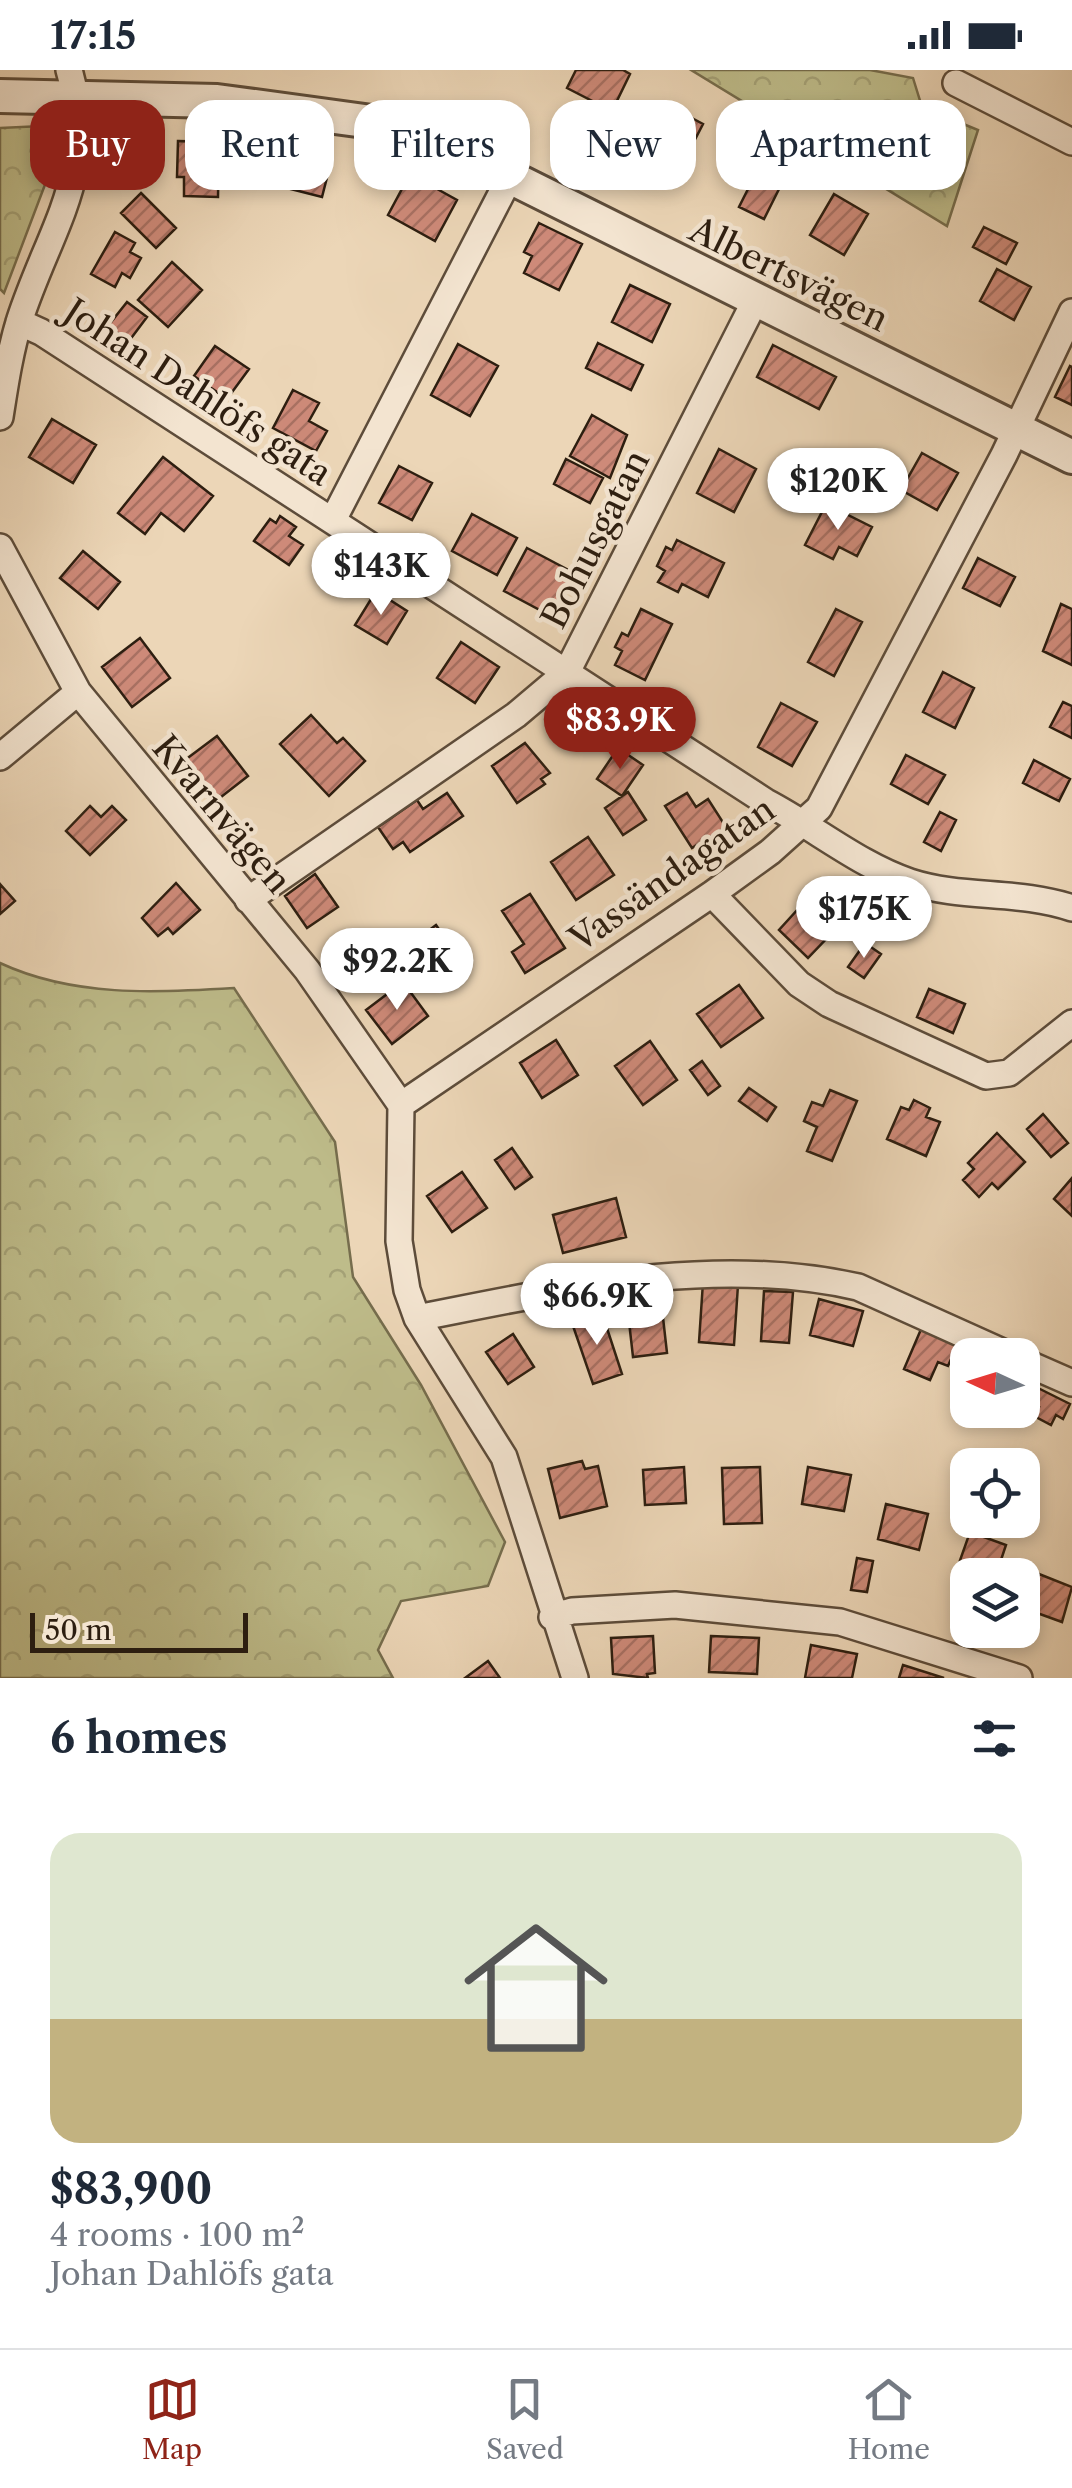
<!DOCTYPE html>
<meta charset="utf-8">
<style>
:root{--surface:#fff;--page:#f2f2f3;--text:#1f2937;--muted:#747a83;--line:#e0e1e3;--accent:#8f2418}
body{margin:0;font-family:"Libre Caslon Text",serif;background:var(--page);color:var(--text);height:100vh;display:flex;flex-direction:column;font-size:38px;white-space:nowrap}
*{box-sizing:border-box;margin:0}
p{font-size:32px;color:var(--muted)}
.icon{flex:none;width:55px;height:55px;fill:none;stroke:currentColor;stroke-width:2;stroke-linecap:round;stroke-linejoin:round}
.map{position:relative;height:1608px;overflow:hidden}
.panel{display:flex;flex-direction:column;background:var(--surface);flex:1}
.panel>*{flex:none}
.top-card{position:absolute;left:30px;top:30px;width:1012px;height:90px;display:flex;gap:20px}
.needle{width:65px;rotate:274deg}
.controls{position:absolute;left:950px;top:1268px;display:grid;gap:20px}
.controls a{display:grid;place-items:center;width:90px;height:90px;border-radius:20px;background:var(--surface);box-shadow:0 5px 15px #0003;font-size:50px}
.scale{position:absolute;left:30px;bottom:25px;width:218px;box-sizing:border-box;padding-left:10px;border:5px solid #2d1e10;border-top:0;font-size:28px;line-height:35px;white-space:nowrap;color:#2d1e10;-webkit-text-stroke:8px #f3e4d0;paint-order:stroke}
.price{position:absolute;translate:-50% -85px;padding:0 22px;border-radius:35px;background:#fff;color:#222;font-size:32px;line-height:65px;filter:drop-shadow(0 2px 5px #0008)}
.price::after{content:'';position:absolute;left:50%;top:60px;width:30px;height:22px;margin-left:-15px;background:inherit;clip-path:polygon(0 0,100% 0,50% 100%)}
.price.on{background:var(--accent);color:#fff}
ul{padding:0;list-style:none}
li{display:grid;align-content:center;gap:20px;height:530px;padding:0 50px}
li+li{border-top:2px solid var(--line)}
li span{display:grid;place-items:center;height:310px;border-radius:30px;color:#555}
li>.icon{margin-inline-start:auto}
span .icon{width:180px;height:180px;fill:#fffc;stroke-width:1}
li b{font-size:42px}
h2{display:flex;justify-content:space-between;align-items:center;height:120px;padding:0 50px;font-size:42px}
.pill{padding:0 35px;border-radius:30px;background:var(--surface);box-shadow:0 5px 15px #0003;font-size:35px;line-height:90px}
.pill.on{background:var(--accent);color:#fff}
.status{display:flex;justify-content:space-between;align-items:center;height:70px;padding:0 50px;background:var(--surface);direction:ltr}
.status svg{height:28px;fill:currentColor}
.dock{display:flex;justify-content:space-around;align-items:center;height:140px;border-top:2px solid var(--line);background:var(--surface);font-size:28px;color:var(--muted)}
.dock a{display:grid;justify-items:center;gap:5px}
.dock .on{color:var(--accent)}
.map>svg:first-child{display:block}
.forest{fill:url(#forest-crowns);stroke:#766d4d;stroke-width:2.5}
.building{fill:url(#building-hatch);stroke:#2d1e10;stroke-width:2.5}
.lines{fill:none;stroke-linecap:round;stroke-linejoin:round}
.minor-casing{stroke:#5d4c3a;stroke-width:30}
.tertiary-casing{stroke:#5d4c3a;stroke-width:38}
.minor{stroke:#f3e4d0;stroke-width:25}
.tertiary{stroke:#f3e4d0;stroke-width:32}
.labels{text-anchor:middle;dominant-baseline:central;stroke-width:9;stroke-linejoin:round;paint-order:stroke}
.street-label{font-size:35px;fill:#2d1e10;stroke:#f3e4d0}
</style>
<div class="status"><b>17:15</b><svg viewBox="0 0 49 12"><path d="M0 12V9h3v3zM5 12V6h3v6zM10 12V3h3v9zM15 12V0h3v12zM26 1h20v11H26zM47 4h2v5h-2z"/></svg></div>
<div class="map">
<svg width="1072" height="1608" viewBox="0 0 1072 1608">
<defs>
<pattern id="forest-crowns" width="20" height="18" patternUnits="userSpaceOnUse" patternTransform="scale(2.5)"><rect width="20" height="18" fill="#bebc8a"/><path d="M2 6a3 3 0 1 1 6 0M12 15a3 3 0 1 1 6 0" fill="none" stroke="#a4a176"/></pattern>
<pattern id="building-hatch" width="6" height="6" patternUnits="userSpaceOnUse" patternTransform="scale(2.5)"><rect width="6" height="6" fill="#ce8a79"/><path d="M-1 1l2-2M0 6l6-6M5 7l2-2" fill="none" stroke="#a87062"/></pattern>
</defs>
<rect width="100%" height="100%" fill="#ecd6b7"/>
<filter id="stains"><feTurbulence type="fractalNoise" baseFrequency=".002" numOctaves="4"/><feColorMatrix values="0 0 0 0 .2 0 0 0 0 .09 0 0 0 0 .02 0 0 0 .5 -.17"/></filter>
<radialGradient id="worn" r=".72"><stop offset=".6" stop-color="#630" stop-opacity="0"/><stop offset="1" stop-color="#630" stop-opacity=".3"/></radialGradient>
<path class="forest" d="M691,0H870L913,8L922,37L978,60L947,156Z
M42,56L49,104L4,223L0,219V58Z
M0,893C73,927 155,923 234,918L335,1072L353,1207L421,1315L505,1472L488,1516L401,1531L378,1580L393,1608H0Z"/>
<path class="building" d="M576,0H623L630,4L612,41L567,18Z
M669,36L703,54L688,83L654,65Z
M178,71L219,72L218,127L184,126V107H177Z
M289,77L332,88L322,127L279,116Z
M750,77L790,97L764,149L739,137L749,117L734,109Z
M410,104L457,130L435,171L388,145Z
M141,123L176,158L156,178L121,143Z
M834,124L868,144L844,185L810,165Z
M539,153L582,174L559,220L524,203L532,186L524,182Z
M984,157L1017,173L1006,194L973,177Z
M115,162L135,173L130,182L141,188L130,208L122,203L115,217L91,204Z
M172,192L202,220L168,257L138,230Z
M997,199L1031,217L1014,250L980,231Z
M630,215L670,234L652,272L612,252Z
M127,232L147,247L129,271L108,256Z
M598,273L643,295L631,320L586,298Z
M458,274L498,296L470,346L431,325Z
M773,275L836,307L819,339L757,307Z
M215,276L249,299L227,329L194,306Z
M1070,296L1072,297V335L1055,327Z
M293,320L319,333L309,351L327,361L316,381L273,358Z
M592,345L627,365L610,408L570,386Z
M52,349L96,375L73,413L29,387Z
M719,379L756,399L734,442L697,423Z
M922,383L958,403L937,440L901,420Z
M163,387L213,426L184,461L161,443L145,464L118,443Z
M566,389L603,408L590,433L554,414Z
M399,396L432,413L412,450L379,433Z
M826,434L872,457L857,486L839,477L833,489L805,475Z
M472,444L517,468L497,505L452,481Z
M280,446L296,457L289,466L303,475L289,495L254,471L270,449L276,453Z
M677,470L724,493L708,527L682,514L678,522L658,512L665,501L657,496L666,477L672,480Z
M527,478L576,504L553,547L504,521Z
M83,481L120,512L98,539L60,508Z
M978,488L1015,507L1000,536L963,518Z
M376,521L407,541L387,574L355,555Z
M1061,534L1072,539V595L1043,581Z
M641,539L672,554L645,610L615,595L622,581L615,577L622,563L628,566Z
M836,539L862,552L834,606L808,592Z
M140,568L170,608L132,637L102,597Z
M461,572L499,597L475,633L437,608Z
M943,602L974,618L955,658L923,642Z
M1063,632L1072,636V668L1050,657Z
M781,633L817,652L792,696L758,677Z
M311,645L337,673L343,668L365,691L329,726L280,674Z
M217,666L248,706L212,734L181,693Z
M525,673L550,703L541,709L545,714L517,733L492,696Z
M618,678L643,695L622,726L597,709Z
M906,685L945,705L928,734L891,714Z
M1034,690L1070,709L1059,731L1023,713Z
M628,722L646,750L623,765L605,738Z
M447,723L463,746L410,782L403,772L393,779L378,757L417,730L423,739Z
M687,723L696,737L708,729L726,757L692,778L665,736Z
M90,736L101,747L112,736L126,750L90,785L66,761Z
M940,742L956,750L941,781L924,772Z
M588,767L614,805L576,830L551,792Z
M315,804L338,837L307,858L285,826Z
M176,813L200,840L173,864L168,858L158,866L142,848Z
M0,814L15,831L0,844Z
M530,824L565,878L525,903L512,882L524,874L502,841Z
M799,838L829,866L808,888L779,860Z
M436,855L454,881L438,892L420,867Z
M865,873L881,884L864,908L848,897Z
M403,912L428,946L392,974L366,940Z
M739,915L763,948L721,977L697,944Z
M929,919L965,934L953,963L917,947Z
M556,970L578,1005L542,1028L520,993Z
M650,971L677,1010L643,1035L615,996Z
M702,991L720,1016L708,1025L690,1000Z
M749,1018L776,1037L767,1051L739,1031Z
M830,1020L857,1031L832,1091L807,1081L817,1057L804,1051L812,1032L823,1036Z
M914,1030L930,1038L926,1047L940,1052L926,1086L887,1069L901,1037L909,1040Z
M1043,1044L1068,1073L1051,1087L1027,1059Z
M997,1063L1025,1092L998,1119L992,1113L979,1127L963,1110L974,1099L968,1093Z
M512,1078L532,1107L515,1119L495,1090Z
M462,1102L487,1138L452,1162L427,1126Z
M1072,1108V1146L1054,1129Z
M616,1128L626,1167L563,1183L553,1145Z
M703,1212L738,1215L734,1275L699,1272Z
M660,1221L667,1283L633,1287L626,1225Z
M764,1221L793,1222L789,1273L761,1271Z
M819,1229L863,1241L853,1276L810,1265Z
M602,1243L622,1304L593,1314L572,1253Z
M922,1257L958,1273L948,1296L938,1292L930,1310L904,1299Z
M513,1264L534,1297L508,1314L486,1282Z
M968,1301V1329L956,1324Z
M1038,1318L1070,1334L1063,1349L1056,1345L1051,1355L1034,1346L1039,1337L1030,1333Z
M582,1391L585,1399L598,1396L607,1436L560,1448L548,1399Z
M684,1397L686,1433L645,1435L643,1400Z
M760,1397L762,1453L724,1454L722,1398Z
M808,1397L851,1405L844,1441L802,1434Z
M886,1434L928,1444L919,1480L878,1469Z
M970,1462L1006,1475L996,1505H968V1519L952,1513Z
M857,1488L873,1491L867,1522L851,1520Z
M1039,1504L1072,1517L1062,1552L1026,1539Z
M653,1566L655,1603L647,1604L648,1608L613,1604L611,1568Z
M711,1566L759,1568L757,1604L709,1602Z
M811,1575L857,1584L852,1608H805Z
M488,1591L500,1608H465Z
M903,1595L944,1608H899Z"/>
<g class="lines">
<g class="minor-casing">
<path id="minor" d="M956,13L1072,72
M19,252L41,262L766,732C814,757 859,795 910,812C962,829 1019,820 1072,838
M0,347C5,315 10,281 20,249C50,157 99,101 69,0
M333,450L510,107
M0,477L78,622L307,900L401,1035L399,1171L407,1220L417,1248L504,1387L575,1608
M0,687L78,622
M712,824L799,914L829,934L986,1006L1009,1003L1072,953
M248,830L516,645L567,602L754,233
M401,1035L712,824L770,782L819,738L1004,385L1072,242
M417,1248C561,1220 711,1184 858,1217L1009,1285
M1022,1291L1072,1313
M552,1547L572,1541L675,1535L840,1552L1019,1608"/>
</g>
<g class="tertiary-casing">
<path id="tertiary" d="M0,26L217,31L372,52L510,107L1072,387"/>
</g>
<use href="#minor" class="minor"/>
<use href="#tertiary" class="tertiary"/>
</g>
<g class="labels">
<g class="street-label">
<text transform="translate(789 204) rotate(26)">Albertsvägen</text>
<text transform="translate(198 322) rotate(33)">Johan Dahlöfs gata</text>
<text transform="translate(595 469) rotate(-63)">Bohusgatan</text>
<text transform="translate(222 744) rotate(50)">Kvarnvägen</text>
<text transform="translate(672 804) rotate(-35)">Vassändagatan</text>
</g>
</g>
<rect width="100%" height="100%" filter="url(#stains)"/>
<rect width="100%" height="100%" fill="url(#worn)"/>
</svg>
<div class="controls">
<a><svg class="needle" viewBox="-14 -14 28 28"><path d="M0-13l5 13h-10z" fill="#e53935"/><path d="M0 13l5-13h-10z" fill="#747a83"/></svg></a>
<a><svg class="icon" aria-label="locate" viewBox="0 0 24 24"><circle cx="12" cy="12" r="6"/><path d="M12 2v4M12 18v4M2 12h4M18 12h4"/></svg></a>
<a><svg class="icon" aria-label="layers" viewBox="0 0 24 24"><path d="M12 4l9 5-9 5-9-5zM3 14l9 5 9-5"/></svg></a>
</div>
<div class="scale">50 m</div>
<b class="price" style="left:838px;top:463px">$120K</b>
<b class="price" style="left:381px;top:548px">$143K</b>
<b class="price on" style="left:620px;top:702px">$83.9K</b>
<b class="price" style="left:864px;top:891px">$175K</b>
<b class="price" style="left:397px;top:943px">$92.2K</b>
<b class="price" style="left:597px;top:1278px">$66.9K</b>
<div class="top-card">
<a class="pill on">Buy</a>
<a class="pill">Rent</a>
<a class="pill">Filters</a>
<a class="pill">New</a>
<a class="pill">Apartment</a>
</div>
</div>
<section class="panel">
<h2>6 homes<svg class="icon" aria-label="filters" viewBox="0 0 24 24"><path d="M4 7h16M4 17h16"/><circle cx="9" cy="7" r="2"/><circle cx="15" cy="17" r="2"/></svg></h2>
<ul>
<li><span style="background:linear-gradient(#dfe7d0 60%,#c2b280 0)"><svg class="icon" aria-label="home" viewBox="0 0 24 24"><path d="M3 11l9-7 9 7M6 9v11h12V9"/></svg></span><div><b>$83,900</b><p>4 rooms · 100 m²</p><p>Johan Dahlöfs gata</p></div></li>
</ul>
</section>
<nav class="dock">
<a class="on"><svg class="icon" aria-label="map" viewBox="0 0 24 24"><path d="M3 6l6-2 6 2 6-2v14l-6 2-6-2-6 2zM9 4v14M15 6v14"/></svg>Map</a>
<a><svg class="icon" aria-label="saved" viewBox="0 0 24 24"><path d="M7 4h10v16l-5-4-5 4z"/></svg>Saved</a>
<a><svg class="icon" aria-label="home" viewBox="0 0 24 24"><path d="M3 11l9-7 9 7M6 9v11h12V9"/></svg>Home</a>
</nav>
